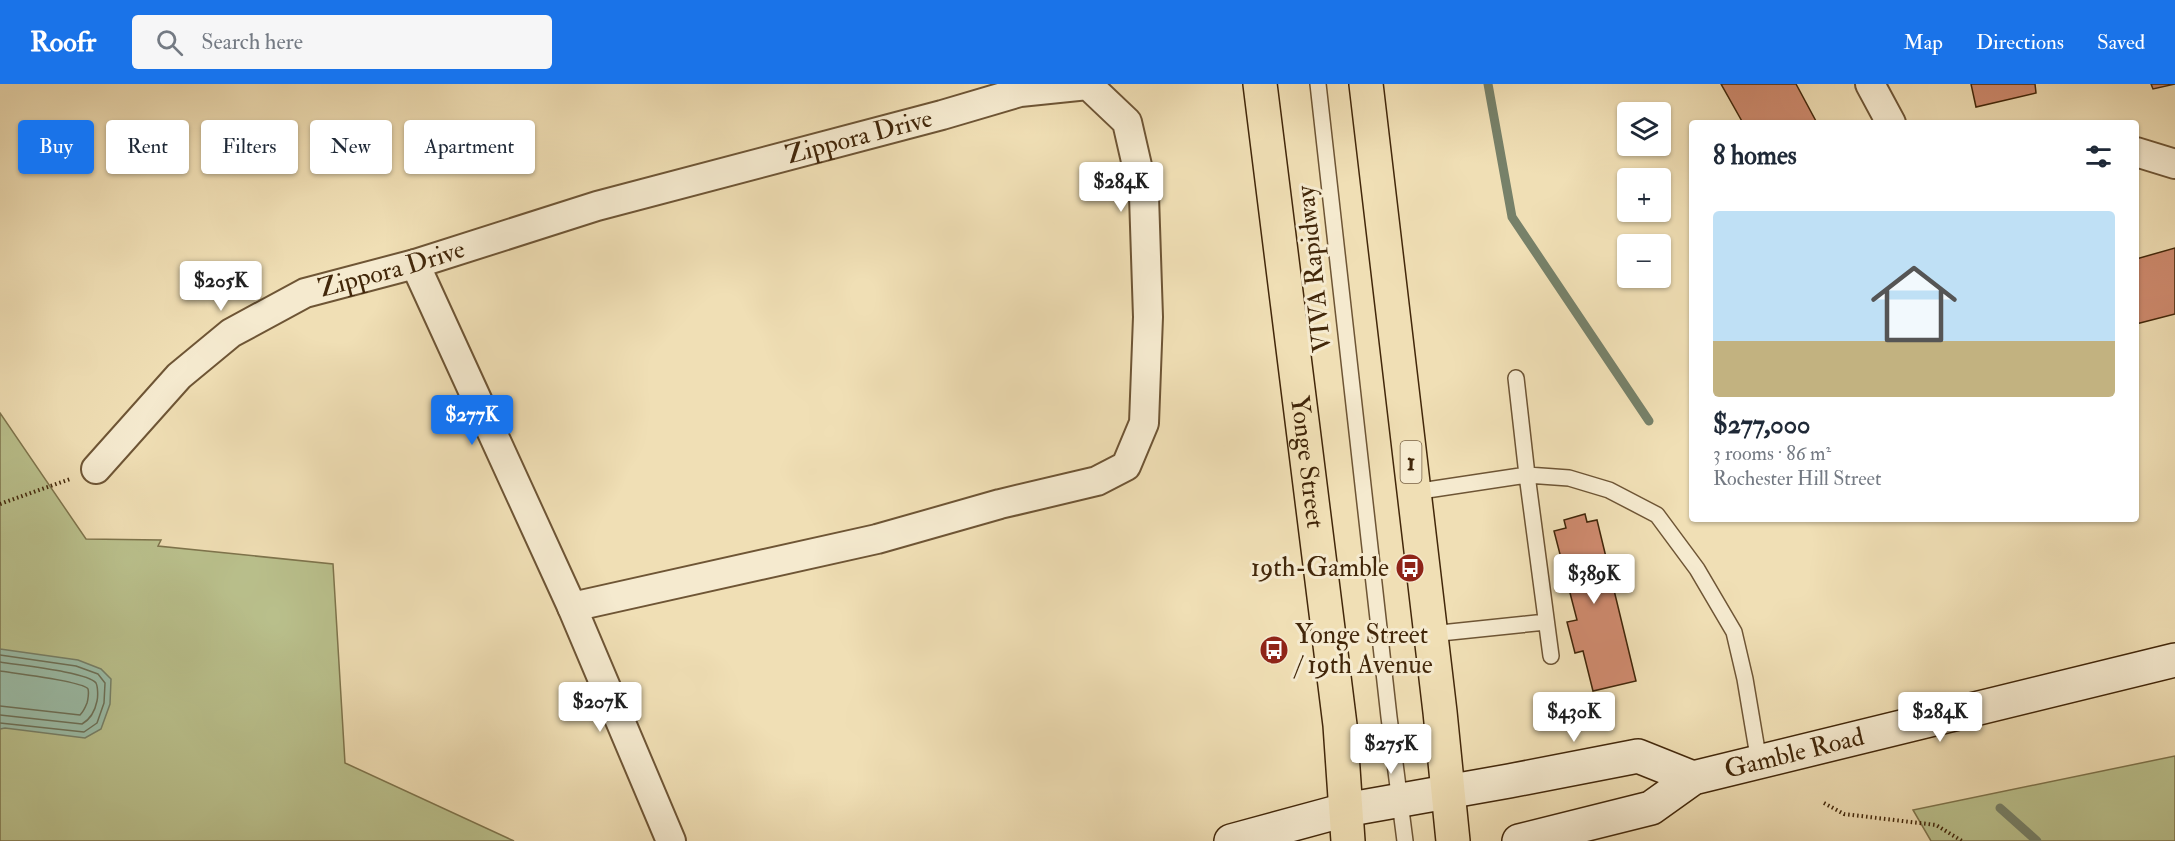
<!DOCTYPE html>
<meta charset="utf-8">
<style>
:root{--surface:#fff;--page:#f6f6f7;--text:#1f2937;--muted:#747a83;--line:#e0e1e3;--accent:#1a73e8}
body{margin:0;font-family:"IM FELL Double Pica",serif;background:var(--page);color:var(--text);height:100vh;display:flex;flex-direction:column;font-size:22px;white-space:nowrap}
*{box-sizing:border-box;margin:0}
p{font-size:20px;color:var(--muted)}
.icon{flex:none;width:33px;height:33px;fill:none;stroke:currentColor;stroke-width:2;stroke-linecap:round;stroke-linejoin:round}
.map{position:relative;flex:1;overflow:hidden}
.side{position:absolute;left:1689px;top:36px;width:450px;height:402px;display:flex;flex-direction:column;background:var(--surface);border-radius:6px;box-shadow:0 2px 4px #0004}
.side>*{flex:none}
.top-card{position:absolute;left:18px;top:36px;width:570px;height:54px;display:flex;gap:12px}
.fabs{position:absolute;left:1617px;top:18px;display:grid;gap:12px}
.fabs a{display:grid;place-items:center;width:54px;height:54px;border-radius:6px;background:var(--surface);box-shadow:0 2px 4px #0004;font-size:30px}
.price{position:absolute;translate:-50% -51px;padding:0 14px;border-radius:6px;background:#fff;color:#222;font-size:20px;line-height:39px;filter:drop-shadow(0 2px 3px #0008)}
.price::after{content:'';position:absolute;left:50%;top:36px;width:18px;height:14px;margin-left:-9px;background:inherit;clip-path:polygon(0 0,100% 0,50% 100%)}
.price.selected{background:var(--accent);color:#fff}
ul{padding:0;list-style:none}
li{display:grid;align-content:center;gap:12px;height:318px;padding:0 24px}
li+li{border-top:2px solid var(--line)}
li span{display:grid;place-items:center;height:186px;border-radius:6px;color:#555}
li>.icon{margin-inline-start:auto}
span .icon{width:108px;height:108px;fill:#fffc;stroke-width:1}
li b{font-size:26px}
h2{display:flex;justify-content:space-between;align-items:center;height:72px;padding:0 24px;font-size:26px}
.pill{padding:0 21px;border-radius:6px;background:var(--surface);box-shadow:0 2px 4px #0004;font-size:21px;line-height:54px}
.pill.selected{background:var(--accent);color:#fff}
header{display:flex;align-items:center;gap:36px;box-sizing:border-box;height:84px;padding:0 30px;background:var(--accent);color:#fff}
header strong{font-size:28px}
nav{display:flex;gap:33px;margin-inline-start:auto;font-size:21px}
.search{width:420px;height:54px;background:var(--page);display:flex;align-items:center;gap:15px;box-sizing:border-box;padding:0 21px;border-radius:6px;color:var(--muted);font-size:22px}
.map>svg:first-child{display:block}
.green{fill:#bac18d;stroke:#7e744c;stroke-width:1.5}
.water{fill:#9bbda8;stroke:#778169;stroke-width:1.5}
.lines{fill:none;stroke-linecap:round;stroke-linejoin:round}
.shore{stroke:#6e7259;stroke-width:1.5}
.stream{stroke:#778169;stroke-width:9}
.building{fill:#ce8a6e;stroke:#42270a;stroke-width:1.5}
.lane-casing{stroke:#6e5535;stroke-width:18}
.street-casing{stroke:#6e5535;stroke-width:32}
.secondary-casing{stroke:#42270a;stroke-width:36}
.primary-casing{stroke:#42270a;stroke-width:36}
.path{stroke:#42270a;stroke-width:4;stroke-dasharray:1.5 3;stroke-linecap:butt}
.lane{stroke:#f5eacf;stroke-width:15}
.street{stroke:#f5eacf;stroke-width:28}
.secondary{stroke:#f5eacf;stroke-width:33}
.primary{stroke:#f0dfb5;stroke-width:33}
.labels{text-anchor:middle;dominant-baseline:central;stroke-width:6;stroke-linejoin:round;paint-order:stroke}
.shield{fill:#f5eacf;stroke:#786245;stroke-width:1.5}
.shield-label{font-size:24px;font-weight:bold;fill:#42270a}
.street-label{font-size:26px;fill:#42270a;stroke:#f5eacf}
.poi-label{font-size:26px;fill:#42270a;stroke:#f5eacf;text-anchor:end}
</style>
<header>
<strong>Roofr</strong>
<div class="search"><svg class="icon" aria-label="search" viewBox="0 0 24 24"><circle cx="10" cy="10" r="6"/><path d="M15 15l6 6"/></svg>Search here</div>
<nav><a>Map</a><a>Directions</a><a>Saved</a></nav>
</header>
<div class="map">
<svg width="2175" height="757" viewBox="0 0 2175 757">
<rect width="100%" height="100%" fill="#f0dfb5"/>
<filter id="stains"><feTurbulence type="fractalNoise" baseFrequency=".00333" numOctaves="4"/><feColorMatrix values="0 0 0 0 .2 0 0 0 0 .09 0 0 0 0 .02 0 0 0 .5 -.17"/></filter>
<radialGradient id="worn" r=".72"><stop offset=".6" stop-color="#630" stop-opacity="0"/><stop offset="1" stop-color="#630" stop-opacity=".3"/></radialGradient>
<path class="green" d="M0,329L86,455L161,456L158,462L333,480L345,679L514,757H0Z
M2175,672V757H1931L1913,726Z"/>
<path class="water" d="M0,565L78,576L101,585L111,595L110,620L101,645L85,654L5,644L0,645Z"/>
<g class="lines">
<path class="shore" d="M0,571L76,582L98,590L105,599L104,619L97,639L84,648L0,639
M0,578C16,581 88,588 96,599C98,603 98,613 97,617C95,627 91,635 82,640L0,631
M0,587C12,589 84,597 88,605C89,608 88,616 87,619C85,624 84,627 80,631L0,622"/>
<path class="stream" d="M1488,0L1512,133L1649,337
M2000,724L2037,757"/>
</g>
<path class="building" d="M1721,0H1796L1817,39H1743Z
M1971,0H2035L2036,9L1976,23Z
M2151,0H2175L2153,5Z
M2175,164V230L2136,240V175Z
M1585,430L1587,438L1597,436L1636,597L1593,607L1583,567L1575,569L1567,538L1577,536L1554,447L1566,444L1564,436Z"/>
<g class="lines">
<g class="lane-casing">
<path id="lane" d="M1318,0L1389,633L1405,757
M1516,294L1527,391L1569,394L1609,406L1657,431L1697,485L1734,548L1745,595L1759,678
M1414,408L1527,391L1551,572
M1431,550L1546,538"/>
</g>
<g class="street-casing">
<g id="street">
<path d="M1870,0L1891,39"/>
<path d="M2136,68L2175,80"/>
<path d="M415,180L572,523L671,757"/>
<path id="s1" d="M96,385L179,292L231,249L305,209L415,180L597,122L942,31L1020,8L1088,1L1127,38L1144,112L1148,233L1144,339L1126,382L1097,397L1000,420L877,455L572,523"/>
</g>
</g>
<g class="secondary-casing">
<g id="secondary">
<path d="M1231,757L1345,726L1509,697L1638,672L1693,694"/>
<path id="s2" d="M1519,757L1651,724L1693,694L2175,576"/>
</g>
</g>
<g class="primary-casing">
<g id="primary">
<path id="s3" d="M1260,0L1340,641L1348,757"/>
<path d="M1366,0L1440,628L1453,757"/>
</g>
</g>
<path class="path" d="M0,420L70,395
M1824,719L1844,730L1936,741L1962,757"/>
<use href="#lane" class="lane"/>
<use href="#street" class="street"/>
<use href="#secondary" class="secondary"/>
<use href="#primary" class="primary"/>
</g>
<defs>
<g id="bus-disc" transform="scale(1.5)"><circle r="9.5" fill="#8f2418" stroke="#f5eacf"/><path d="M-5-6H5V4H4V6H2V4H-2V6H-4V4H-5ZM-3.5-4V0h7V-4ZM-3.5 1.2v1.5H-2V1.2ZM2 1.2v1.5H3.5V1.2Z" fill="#fff"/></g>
</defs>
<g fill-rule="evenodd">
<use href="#bus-disc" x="1410" y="484"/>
<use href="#bus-disc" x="1274" y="566"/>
</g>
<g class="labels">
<rect class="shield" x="1400.5" y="357" width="21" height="42" rx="4.5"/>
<g class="shield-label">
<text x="1411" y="378">1</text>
</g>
<g class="street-label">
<text stroke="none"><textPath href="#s1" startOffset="852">Zippora Drive</textPath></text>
<text stroke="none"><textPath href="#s1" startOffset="366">Zippora Drive</textPath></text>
<text transform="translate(1314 185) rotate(-96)">VIVA Rapidway</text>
<text stroke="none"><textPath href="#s3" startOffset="381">Yonge Street</textPath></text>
<text stroke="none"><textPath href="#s2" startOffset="292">Gamble Road</textPath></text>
</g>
<g class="poi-label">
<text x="1389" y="484">19th-Gamble</text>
<text x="1295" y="551" text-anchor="start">Yonge Street<tspan x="1295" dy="30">/ 19th Avenue</tspan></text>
</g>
</g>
<rect width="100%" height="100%" filter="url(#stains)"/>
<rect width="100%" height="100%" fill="url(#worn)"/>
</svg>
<div class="fabs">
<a><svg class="icon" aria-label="layers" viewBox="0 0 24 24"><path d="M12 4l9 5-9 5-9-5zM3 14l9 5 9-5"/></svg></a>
<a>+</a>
<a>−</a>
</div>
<b class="price" style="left:1121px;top:129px">$284K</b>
<b class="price" style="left:221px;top:228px">$205K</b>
<b class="price selected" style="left:472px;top:362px">$277K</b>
<b class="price" style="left:1594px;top:521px">$389K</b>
<b class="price" style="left:600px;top:649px">$207K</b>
<b class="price" style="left:1574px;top:659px">$430K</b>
<b class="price" style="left:1940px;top:659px">$284K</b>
<b class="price" style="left:1391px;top:691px">$275K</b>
<div class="top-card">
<a class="pill selected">Buy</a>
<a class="pill">Rent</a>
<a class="pill">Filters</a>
<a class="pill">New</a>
<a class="pill">Apartment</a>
</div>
<section class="side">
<h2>8 homes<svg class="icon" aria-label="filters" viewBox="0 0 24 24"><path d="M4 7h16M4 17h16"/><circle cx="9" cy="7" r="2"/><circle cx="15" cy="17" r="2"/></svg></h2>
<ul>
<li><span style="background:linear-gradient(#bfe0f5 70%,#c2b280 0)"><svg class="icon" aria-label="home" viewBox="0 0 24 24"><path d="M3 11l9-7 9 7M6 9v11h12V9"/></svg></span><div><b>$277,000</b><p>3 rooms · 86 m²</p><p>Rochester Hill Street</p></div></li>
</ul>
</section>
</div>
